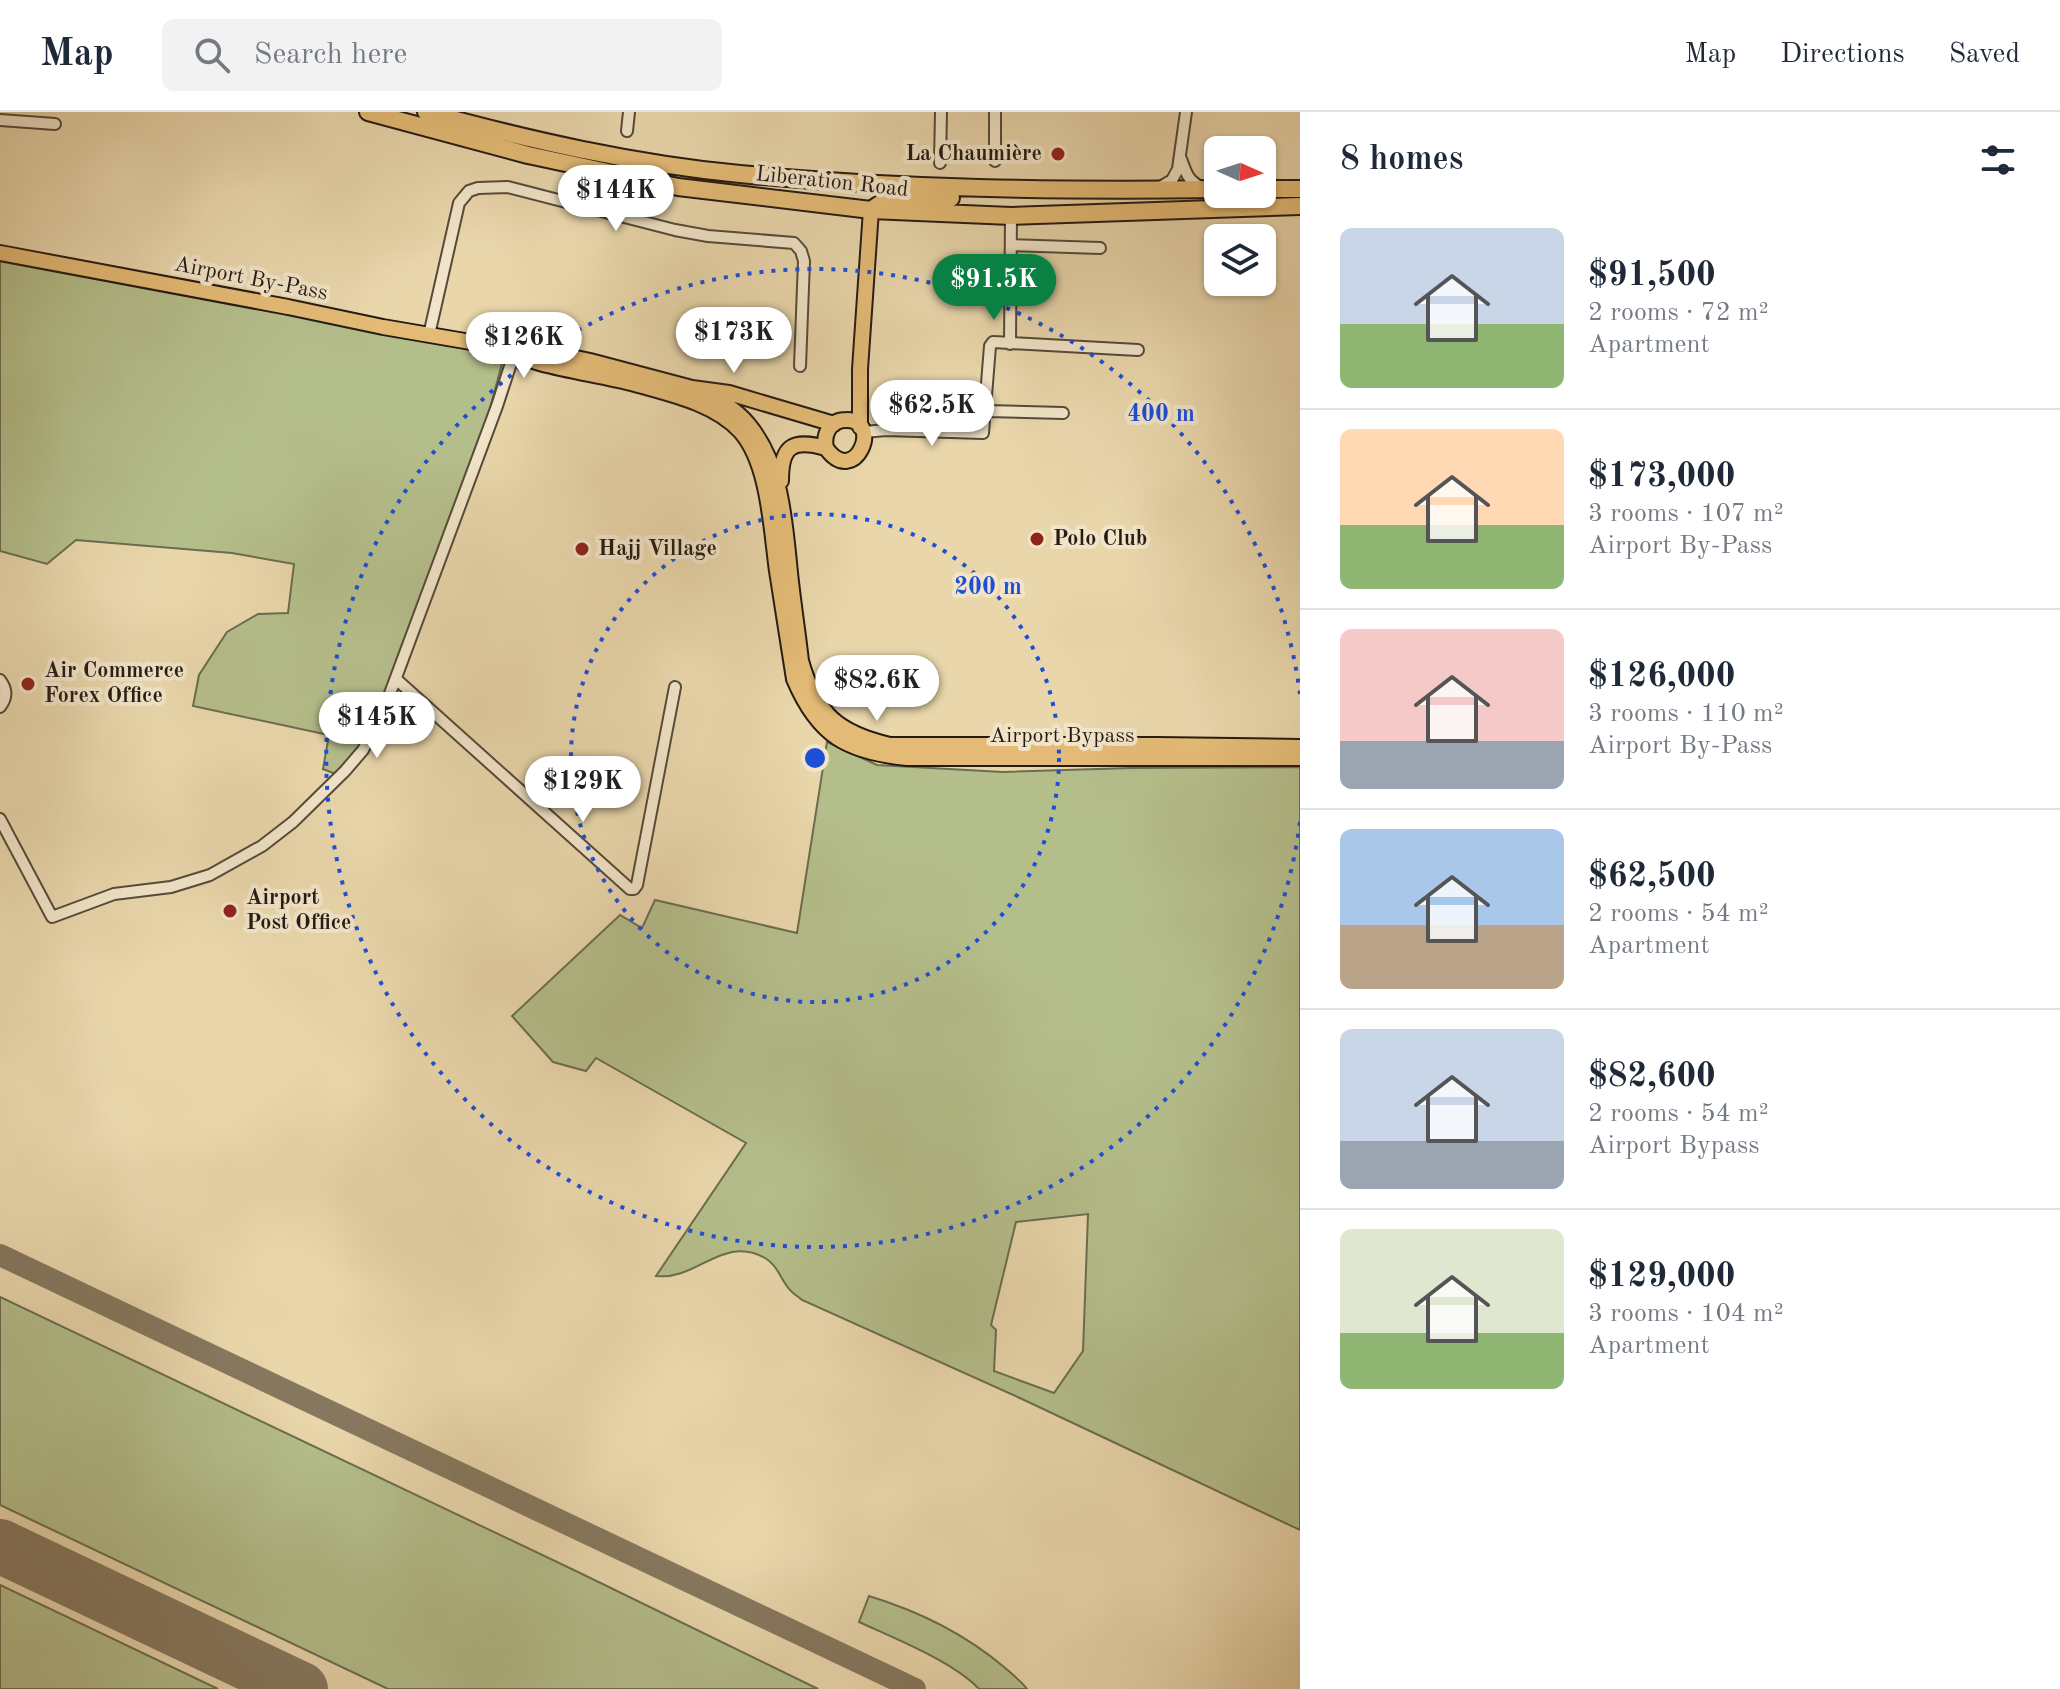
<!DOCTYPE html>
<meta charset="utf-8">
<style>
:root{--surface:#fff;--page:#f2f2f3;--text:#1f2937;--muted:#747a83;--line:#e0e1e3;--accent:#0b8043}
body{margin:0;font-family:"Old Standard TT",serif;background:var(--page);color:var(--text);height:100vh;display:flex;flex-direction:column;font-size:30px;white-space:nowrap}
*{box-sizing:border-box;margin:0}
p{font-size:26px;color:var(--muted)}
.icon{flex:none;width:44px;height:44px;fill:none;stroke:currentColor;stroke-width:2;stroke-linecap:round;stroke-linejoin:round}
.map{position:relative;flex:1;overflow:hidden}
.drawer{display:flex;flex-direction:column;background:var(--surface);width:760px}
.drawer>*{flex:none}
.needle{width:52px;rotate:93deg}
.tools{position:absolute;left:1204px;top:24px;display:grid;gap:16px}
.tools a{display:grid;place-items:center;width:72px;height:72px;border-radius:12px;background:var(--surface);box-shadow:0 2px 6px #0004;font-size:40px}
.price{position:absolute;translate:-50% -68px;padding:0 18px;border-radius:28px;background:#fff;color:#222;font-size:26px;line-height:52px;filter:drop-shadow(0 2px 4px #0008)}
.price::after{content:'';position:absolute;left:50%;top:48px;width:24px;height:18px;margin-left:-12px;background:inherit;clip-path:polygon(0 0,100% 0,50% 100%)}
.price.on{background:var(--accent);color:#fff}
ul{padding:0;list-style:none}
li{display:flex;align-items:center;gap:24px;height:200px;padding:0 40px}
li+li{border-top:2px solid var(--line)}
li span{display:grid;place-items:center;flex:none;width:224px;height:160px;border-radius:12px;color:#555}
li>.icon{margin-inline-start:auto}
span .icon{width:96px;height:96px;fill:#fffc;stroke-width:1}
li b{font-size:34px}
h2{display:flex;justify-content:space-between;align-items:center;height:96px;padding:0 40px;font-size:34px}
header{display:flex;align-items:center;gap:48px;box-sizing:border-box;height:112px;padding:0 40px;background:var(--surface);border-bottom:2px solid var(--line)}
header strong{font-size:38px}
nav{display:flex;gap:44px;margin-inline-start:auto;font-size:28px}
.search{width:560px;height:72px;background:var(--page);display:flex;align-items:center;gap:20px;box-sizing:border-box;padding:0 28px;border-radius:12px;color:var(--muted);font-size:30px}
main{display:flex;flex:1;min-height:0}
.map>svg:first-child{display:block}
.green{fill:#b4be8b;stroke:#6c6c4f;stroke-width:2;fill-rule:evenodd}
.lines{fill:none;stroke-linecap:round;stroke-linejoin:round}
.taxiway{stroke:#86785f;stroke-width:22}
.runway{stroke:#86785f;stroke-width:54}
.minor-casing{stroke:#554a39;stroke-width:14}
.major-casing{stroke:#241b13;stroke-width:18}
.highway-casing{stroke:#241b13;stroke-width:20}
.minor{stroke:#f1e4c8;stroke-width:10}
.major{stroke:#e4bb76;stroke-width:14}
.highway{stroke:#e4bb76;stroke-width:16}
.ring{fill:none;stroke:#1d4ed8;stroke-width:4;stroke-dasharray:4 8}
.poi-dot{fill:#8f2418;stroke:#f1e4c8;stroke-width:3}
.labels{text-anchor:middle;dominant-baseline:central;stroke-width:8;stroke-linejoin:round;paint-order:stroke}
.poi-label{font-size:22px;font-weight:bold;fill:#241b13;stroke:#f1e4c8;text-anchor:start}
.street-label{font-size:22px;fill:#241b13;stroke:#f1e4c8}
.centre{fill:#1d4ed8;stroke:#f1e4c8;stroke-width:4}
.ring-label{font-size:24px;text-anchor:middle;font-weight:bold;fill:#1d4ed8;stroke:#f1e4c8;stroke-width:8;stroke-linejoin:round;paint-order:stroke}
</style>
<header>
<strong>Map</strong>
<div class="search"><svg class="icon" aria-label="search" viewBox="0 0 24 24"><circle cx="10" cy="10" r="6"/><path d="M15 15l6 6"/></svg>Search here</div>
<nav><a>Map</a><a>Directions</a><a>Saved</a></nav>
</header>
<main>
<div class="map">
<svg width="1300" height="1577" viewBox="0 0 1300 1577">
<rect width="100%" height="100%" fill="#e9d6ab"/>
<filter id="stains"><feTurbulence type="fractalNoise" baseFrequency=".0025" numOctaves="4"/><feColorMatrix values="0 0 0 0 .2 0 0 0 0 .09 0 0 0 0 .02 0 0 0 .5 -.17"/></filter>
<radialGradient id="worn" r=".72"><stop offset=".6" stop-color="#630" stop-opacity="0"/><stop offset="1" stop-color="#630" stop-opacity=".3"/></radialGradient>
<path class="green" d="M0,146L504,244L469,375L385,588L355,641L336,662L323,657L329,623L193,594L199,563L227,520L258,502L288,501L294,452L232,441L76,428L47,452L0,439Z
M827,630L877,653L1003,660L1130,656L1300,655V1418L1022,1287L802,1188C799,1185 795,1183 792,1180C781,1170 779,1154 765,1146C723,1122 697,1169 656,1164L746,1031L596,946L586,959L553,950L512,904L620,803L642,816L655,788L797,821ZM1088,1102L1083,1239L1054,1281L994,1259L996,1218L991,1213L1016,1110Z
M0,1185L578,1460L818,1577H388L0,1393Z
M0,1473L218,1577H0Z
M869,1484C918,1499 965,1522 1004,1555C1012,1562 1021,1569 1027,1577H979C954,1550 894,1526 859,1510Z"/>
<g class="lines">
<path class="taxiway" d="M0,1143L915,1577"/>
<path class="runway" d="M0,1434L301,1577"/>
<g class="minor-casing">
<path id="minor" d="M995,0V49
M0,8L55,12
M627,19L629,0
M1181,47C1186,60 1187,68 1201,75
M940,51L941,0
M1160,75L1172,68L1178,57L1186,0
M1011,133L1100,136
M429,223L459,91L469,79L478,76L508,75L675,118L708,124L794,131L801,139L804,149L800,254
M1010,232L1011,104
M986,299L1063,301
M864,320L886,318L983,321L990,234L993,230L1138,238
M396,567L630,777H634L637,773L675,575
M0,568C7,577 7,586 0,595
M0,707L52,805L114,782L171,775L210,763L262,734L293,710L345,659L363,638L385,595L497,294L515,239"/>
</g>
<g class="major-casing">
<path id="major" d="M0,141L288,195L383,215L494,234L516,233L590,249L692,276L729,281L834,312
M494,234C537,256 589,260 635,272C670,282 714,291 740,319C769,351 771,417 777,459C783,495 788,531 794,567C818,624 847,640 907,646H1300
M692,276C713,284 734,295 748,312C784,355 785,417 791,470C794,496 798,523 801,549C816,602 838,621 890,633H1158L1300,635
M860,315V257L871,98
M781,369C781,333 793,327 826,336C855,377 884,307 846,308C830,308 823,322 826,336"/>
</g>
<g class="highway-casing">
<path id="highway" d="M368,0L528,43L678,75L871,98L1011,104L1300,94
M426,0C529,28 634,52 740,62C899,77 1059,79 1218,77
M1262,77H1300
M871,98L884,89L891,86H951"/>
</g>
<use href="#minor" class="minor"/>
<use href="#major" class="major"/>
<use href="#highway" class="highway"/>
</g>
<g class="ring">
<circle cx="815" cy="646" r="244"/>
<path d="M1300 710A489 489 0 1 1 1300 582"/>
</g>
<g class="poi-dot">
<circle cx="1058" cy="42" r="8"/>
<circle cx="1037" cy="427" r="8"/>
<circle cx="582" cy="437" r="8"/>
<circle cx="28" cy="572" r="8"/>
<circle cx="230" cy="799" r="8"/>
</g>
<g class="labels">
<g class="poi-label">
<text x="1042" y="42" text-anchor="end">La Chaumière</text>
<text x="1053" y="427">Polo Club</text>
<text x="598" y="437">Hajj Village</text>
<text x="44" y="559">Air Commerce<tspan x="44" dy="25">Forex Office</tspan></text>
<text x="246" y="786">Airport<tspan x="246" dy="25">Post Office</tspan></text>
</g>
<g class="street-label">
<text transform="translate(832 70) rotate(6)">Liberation Road</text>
<text transform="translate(251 167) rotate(11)">Airport By-Pass</text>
<text x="1062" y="624">Airport Bypass</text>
</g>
</g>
<circle cx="815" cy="646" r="12" class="centre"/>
<g class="ring-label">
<text x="1161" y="309">400 m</text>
<text x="988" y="482">200 m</text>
</g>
<rect width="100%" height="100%" filter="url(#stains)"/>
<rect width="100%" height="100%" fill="url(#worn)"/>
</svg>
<div class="tools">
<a><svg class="needle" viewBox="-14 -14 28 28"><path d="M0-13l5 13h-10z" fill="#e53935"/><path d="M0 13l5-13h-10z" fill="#747a83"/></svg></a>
<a><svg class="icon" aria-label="layers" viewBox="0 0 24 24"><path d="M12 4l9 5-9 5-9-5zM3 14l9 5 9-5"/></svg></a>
</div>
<b class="price" style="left:616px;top:121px">$144K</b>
<b class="price on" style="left:994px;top:210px">$91.5K</b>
<b class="price" style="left:734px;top:263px">$173K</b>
<b class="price" style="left:524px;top:268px">$126K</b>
<b class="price" style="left:932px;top:336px">$62.5K</b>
<b class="price" style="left:877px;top:611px">$82.6K</b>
<b class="price" style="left:377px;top:648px">$145K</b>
<b class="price" style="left:583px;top:712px">$129K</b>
</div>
<section class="drawer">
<h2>8 homes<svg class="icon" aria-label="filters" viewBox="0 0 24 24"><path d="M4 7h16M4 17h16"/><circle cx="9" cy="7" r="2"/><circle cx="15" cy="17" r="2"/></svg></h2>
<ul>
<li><span style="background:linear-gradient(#c9d6e8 60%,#8fb573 0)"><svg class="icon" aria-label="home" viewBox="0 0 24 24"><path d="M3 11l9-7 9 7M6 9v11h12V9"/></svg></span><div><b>$91,500</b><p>2 rooms · 72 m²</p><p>Apartment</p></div></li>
<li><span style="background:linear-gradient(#ffd9b3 60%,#8fb573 0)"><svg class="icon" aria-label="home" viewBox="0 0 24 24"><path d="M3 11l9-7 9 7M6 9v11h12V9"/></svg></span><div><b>$173,000</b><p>3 rooms · 107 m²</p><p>Airport By-Pass</p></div></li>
<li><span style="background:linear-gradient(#f6c9c9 70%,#9aa5b1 0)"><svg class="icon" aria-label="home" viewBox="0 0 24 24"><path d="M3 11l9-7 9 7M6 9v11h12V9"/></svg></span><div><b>$126,000</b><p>3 rooms · 110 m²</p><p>Airport By-Pass</p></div></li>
<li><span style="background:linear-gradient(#a9c7e8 60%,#b9a48a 0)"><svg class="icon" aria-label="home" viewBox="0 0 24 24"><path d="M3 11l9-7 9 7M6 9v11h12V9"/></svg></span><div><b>$62,500</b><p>2 rooms · 54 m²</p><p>Apartment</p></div></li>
<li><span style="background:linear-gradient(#c9d6e8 70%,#9aa5b1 0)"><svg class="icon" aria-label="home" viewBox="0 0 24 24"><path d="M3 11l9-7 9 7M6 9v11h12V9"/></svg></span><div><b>$82,600</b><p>2 rooms · 54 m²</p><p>Airport Bypass</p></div></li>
<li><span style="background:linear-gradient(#dfe7d0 65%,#8fb573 0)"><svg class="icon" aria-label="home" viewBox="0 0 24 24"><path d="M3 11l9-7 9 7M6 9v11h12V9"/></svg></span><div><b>$129,000</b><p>3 rooms · 104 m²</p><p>Apartment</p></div></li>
</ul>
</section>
</main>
